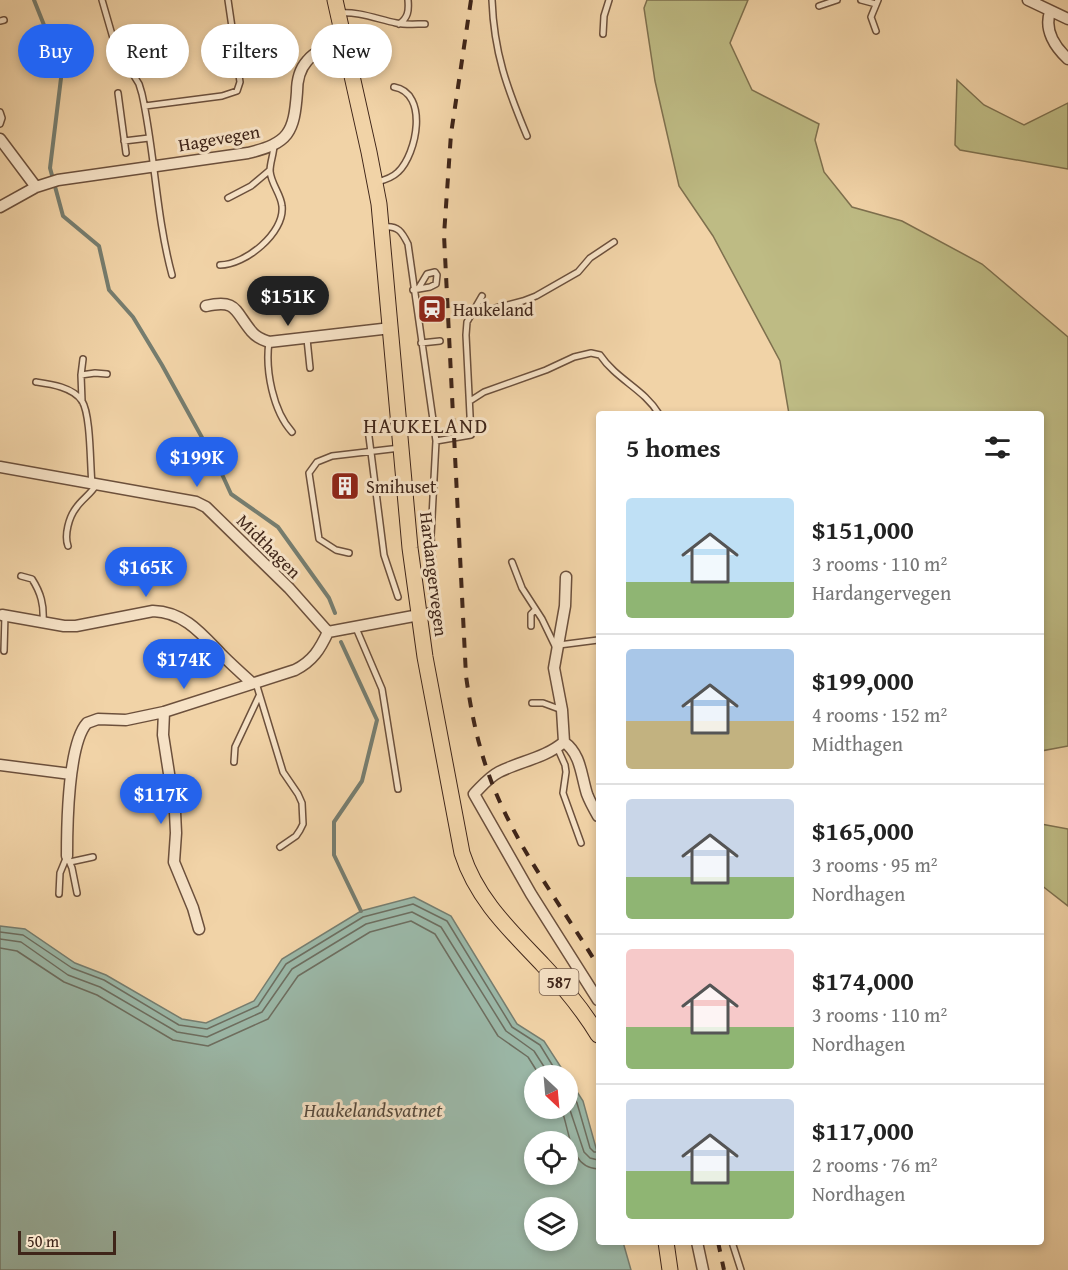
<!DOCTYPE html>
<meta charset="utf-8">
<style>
:root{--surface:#fff;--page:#f6f6f6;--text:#222;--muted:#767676;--line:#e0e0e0;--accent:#2563eb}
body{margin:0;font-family:"Gentium Book Plus",serif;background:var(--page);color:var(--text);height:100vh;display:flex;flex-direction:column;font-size:22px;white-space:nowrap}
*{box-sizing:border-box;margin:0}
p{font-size:20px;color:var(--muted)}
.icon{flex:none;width:33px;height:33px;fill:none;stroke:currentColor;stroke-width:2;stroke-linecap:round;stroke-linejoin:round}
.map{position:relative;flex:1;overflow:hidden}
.details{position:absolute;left:596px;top:411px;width:448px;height:834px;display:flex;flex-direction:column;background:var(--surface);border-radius:6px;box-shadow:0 3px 9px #0003}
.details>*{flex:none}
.top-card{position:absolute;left:18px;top:24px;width:488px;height:54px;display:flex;gap:12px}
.needle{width:39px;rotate:154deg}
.buttons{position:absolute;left:524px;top:1065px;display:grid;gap:12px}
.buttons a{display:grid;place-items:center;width:54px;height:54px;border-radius:50%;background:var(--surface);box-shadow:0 3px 9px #0003;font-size:30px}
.scale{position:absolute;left:18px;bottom:15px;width:98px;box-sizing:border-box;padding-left:6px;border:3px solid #3f2519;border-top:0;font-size:16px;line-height:21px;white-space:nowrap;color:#3f2519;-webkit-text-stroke:4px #f6e2c6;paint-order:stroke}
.price{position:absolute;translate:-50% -51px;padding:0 14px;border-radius:21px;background:var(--accent);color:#fff;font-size:20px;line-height:39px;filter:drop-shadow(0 2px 3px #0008)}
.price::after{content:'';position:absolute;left:50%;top:36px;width:18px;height:14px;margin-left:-9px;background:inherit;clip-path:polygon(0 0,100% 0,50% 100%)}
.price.selected{background:#222;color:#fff}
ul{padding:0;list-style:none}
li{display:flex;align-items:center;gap:18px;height:150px;padding:0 30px}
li+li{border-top:2px solid var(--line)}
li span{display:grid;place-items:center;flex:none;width:168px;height:120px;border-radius:6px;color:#555}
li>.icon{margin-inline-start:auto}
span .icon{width:72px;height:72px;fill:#fffc;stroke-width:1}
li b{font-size:26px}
h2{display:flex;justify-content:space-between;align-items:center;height:72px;padding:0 30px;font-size:26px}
.pill{padding:0 21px;border-radius:27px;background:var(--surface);box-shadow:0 3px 9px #0003;font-size:21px;line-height:54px}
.pill.selected{background:var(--accent);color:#fff}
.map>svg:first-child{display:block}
.green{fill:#bebb84;stroke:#7e704e;stroke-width:1.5}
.water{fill:#9bb8a8;stroke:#767d6f;stroke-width:1.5;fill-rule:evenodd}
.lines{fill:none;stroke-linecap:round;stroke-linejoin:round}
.shore{stroke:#6d6e60;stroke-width:1.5}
.stream{stroke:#767d6f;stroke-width:4}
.lane-casing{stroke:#6c503c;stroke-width:8}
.street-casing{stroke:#6c503c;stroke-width:13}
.primary-casing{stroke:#3f2519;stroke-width:17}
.lane{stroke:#f6e2c6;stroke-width:5}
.street{stroke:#f6e2c6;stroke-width:10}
.primary{stroke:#f1d3a7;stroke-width:15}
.rail{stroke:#3f2519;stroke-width:4;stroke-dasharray:10 10;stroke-linecap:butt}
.labels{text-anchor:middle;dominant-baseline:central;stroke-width:6;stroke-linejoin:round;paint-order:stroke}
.shield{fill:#f6e2c6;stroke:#765e4d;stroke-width:1.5}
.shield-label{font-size:16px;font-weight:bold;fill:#3f2519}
.street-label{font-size:18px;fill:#3f2519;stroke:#f6e2c6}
.poi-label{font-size:18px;fill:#3f2519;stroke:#f6e2c6;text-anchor:start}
.water-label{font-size:20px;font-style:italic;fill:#564a3d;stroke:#f6e2c6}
.quarter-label{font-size:21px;letter-spacing:1.5px;fill:#3f2519;stroke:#f6e2c6}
</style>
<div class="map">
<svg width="1068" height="1270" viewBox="0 0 1068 1270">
<rect width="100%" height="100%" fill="#f1d3a7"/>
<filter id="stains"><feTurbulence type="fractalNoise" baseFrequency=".00333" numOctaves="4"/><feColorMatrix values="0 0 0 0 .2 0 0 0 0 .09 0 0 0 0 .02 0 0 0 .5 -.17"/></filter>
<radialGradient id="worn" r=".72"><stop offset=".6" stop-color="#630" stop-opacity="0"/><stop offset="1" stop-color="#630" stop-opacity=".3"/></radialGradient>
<path class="green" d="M647,0H748L730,43L752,90L819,124L815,140L824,172L852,207L902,221L982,264L1068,337V746L1041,751V414H789L780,361L713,236L679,186L655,81L644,8Z
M957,80L984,105L1024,125L1068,103V169L960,150L955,145Z
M1041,824L1068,829V906L1041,885Z"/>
<path class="water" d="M414,897L451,916L517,1024L544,1041L566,1075L534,1076V1108H567V1076L583,1101L598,1155V1242H623L631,1270H0V926L25,929L75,963L106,975L182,1019L206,1023L254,1001L282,959L361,911ZM534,1142H567V1174H534ZM534,1208H567V1240H534Z"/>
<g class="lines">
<path class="shore" d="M0,932L23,935L72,968L104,980L179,1025L207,1029L258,1006L286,964L363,917L413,904L447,921L512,1027L540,1045L559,1076
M0,939L21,942L68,975L100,987L177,1032L207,1037L262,1012L292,969L366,924L412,912L441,927L506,1031L534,1051L550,1076
M0,948L17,951L64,982L97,995L173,1040L208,1046L268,1019L298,976L370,932L411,921L435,934L498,1036L528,1057L540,1076
M567,1087L577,1103L590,1148L594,1152H598
M567,1101L584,1152L590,1158L598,1160
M561,1108C570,1130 569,1168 598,1169"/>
<path class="stream" d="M34,0L62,70L50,168L63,216L99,246L109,290L133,317L162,365L221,472L231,494L278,527L329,598L335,613
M341,642L377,720L362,781L334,822V855L361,911"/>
<g class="lane-casing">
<path id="lane" d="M102,0L115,45L139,84L142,94C155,153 156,216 172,275
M492,0C494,53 507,88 527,136
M861,0L876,4
M819,6L837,0
M338,13C358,11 377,19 396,23C405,25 416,24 425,24
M0,21L4,20
M399,24C408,18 409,11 408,0
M876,31L871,17L878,0
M603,34L604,16L609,0
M118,93L126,153
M145,106L222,96L237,91L240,82L228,0
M0,112L2,118L0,124
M124,141L149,138
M377,182C385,180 392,178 398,172C417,154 429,93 394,87
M228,198L251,186L270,170
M383,227C398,225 402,232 408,244L436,441L431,536L435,608L420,615
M220,265C245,265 285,233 282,206C281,194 271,184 270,171C270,162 274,154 274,144
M413,290L430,287L436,284L437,275L435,272L427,274L418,289
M471,314L523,301L536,296L578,272L590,258L614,242
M307,339L310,368
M269,342C265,370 273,411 292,432
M421,343L440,341
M81,375L95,373L107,374
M36,382C50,384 73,387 82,401C91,415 90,466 92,484
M82,401L81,375L83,359
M470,401L484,392L546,370L574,357L591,353L600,355C617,380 644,389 659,414
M367,421L384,555L398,597
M436,441L471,435L466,335L467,322L482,296
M68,546C64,535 69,517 76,508C82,499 91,494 96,485
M349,553L336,550L319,539L309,473L317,462L332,456L400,448
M512,562L522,588L542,619L556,648
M21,576L32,579C41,593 44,605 43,621
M531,626V614L535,610
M356,628L382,689L398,789
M559,645L598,640
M4,651L5,615
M256,683L283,772L298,794L302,803L303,824L300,830L296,836L280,847
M532,703H543L562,710
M557,747L565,765L566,772L563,793L581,843
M234,762L235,747L259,696
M70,862L93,857
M59,894L60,873L67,856L72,868L77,893
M732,1242L741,1270"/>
</g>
<g class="street-casing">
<path id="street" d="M1028,0L1068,19
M1050,12C1044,30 1055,47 1068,59
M0,139L36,187
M0,207L36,187L58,180L248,153C289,143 294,133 297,92C297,81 299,70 307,61C316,50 330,46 343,41
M206,306C238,299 234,311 252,332C256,337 263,340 269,342L391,328
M0,467L196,502L206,507L289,588L328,632
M566,577L565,606L554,668L562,710L564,742C545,758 521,761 499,772C489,777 482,786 474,794L531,894L598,1000
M2,615L64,626H76L153,611C184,612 201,633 221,654C231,664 241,673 252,683
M164,712L163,735L175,812L176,833L174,862L193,908L199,929
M564,742C581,754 581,775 587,794C590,802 594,809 598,816
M0,765L71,774
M67,856C67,826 68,744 87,723L98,719L126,720L164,712L295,670C313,661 320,649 328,632L419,615
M697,1242L703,1270"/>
</g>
<g class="primary-casing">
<path id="primary" d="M335,0L369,152L379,204L410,548L425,657L462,853C477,900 511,931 543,965C564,987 583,1010 598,1035
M666,1242L670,1270"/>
</g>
<use href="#lane" class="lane"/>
<use href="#street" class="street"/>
<use href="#primary" class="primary"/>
<path class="rail" d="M471,0L451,134L444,235L466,676C472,719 481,760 499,800C525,859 565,911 598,966
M718,1242L724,1270"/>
</g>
<defs>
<g id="station-square" transform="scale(1.5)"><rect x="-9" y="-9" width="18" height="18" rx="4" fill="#8f2418" stroke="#f6e2c6"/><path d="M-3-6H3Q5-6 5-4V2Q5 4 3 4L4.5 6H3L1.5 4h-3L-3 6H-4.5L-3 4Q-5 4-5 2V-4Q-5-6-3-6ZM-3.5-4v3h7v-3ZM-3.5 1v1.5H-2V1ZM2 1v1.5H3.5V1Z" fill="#fff"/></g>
<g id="building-square" transform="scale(1.5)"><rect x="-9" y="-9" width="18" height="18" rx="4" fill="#8f2418" stroke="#f6e2c6"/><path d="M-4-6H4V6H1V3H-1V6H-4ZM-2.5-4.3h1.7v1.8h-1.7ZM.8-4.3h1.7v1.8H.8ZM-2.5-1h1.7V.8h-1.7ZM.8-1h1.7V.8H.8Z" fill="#fff"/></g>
</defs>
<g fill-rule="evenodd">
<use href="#station-square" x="432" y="309"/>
<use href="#building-square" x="345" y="486"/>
</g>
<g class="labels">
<rect class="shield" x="539.5" y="969" width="39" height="26" rx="4.5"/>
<g class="shield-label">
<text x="559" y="982">587</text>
</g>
<g class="street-label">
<text transform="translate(219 138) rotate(-10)">Hagevegen</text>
<text transform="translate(269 546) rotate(45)">Midthagen</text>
<text transform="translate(434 574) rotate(83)">Hardangervegen</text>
</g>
<g class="poi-label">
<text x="453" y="309">Haukeland</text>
<text x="366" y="486">Smihuset</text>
</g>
<g class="water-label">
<text x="373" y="1109">Haukelandsvatnet</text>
</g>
<g class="quarter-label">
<text x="426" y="425">HAUKELAND</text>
</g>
</g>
<rect width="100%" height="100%" filter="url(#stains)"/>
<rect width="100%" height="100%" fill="url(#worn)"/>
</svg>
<div class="buttons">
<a><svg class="needle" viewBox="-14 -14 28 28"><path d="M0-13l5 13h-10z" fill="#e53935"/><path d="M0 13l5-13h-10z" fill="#767676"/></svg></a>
<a><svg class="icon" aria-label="locate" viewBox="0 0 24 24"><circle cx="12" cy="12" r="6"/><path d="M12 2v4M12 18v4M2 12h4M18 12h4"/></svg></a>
<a><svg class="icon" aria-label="layers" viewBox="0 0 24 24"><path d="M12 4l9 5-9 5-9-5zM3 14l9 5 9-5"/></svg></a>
</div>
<div class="scale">50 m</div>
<b class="price selected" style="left:288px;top:327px">$151K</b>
<b class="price" style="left:197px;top:488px">$199K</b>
<b class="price" style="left:146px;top:598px">$165K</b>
<b class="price" style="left:184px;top:690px">$174K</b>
<b class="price" style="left:161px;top:825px">$117K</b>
<div class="top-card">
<a class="pill selected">Buy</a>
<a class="pill">Rent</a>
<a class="pill">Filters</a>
<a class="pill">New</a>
</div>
<section class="details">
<h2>5 homes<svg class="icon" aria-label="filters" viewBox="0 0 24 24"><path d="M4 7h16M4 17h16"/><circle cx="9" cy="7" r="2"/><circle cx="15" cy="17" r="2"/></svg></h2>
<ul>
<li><span style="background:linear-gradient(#bfe0f5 70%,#8fb573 0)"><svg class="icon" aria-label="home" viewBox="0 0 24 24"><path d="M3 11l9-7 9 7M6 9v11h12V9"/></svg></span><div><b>$151,000</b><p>3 rooms · 110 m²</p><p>Hardangervegen</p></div></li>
<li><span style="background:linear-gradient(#a9c7e8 60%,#c2b280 0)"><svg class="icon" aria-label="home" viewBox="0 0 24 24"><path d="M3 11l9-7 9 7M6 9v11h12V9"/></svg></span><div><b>$199,000</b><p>4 rooms · 152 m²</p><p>Midthagen</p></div></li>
<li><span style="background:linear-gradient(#c9d6e8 65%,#8fb573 0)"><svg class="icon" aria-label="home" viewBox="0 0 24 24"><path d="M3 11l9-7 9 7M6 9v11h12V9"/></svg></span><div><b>$165,000</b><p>3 rooms · 95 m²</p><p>Nordhagen</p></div></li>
<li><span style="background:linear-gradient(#f6c9c9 65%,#8fb573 0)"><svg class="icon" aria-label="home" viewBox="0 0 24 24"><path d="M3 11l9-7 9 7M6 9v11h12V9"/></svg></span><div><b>$174,000</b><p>3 rooms · 110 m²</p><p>Nordhagen</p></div></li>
<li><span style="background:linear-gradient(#c9d6e8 60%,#8fb573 0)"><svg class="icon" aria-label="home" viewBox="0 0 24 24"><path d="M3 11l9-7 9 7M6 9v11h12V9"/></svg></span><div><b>$117,000</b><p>2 rooms · 76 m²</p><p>Nordhagen</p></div></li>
</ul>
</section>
</div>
